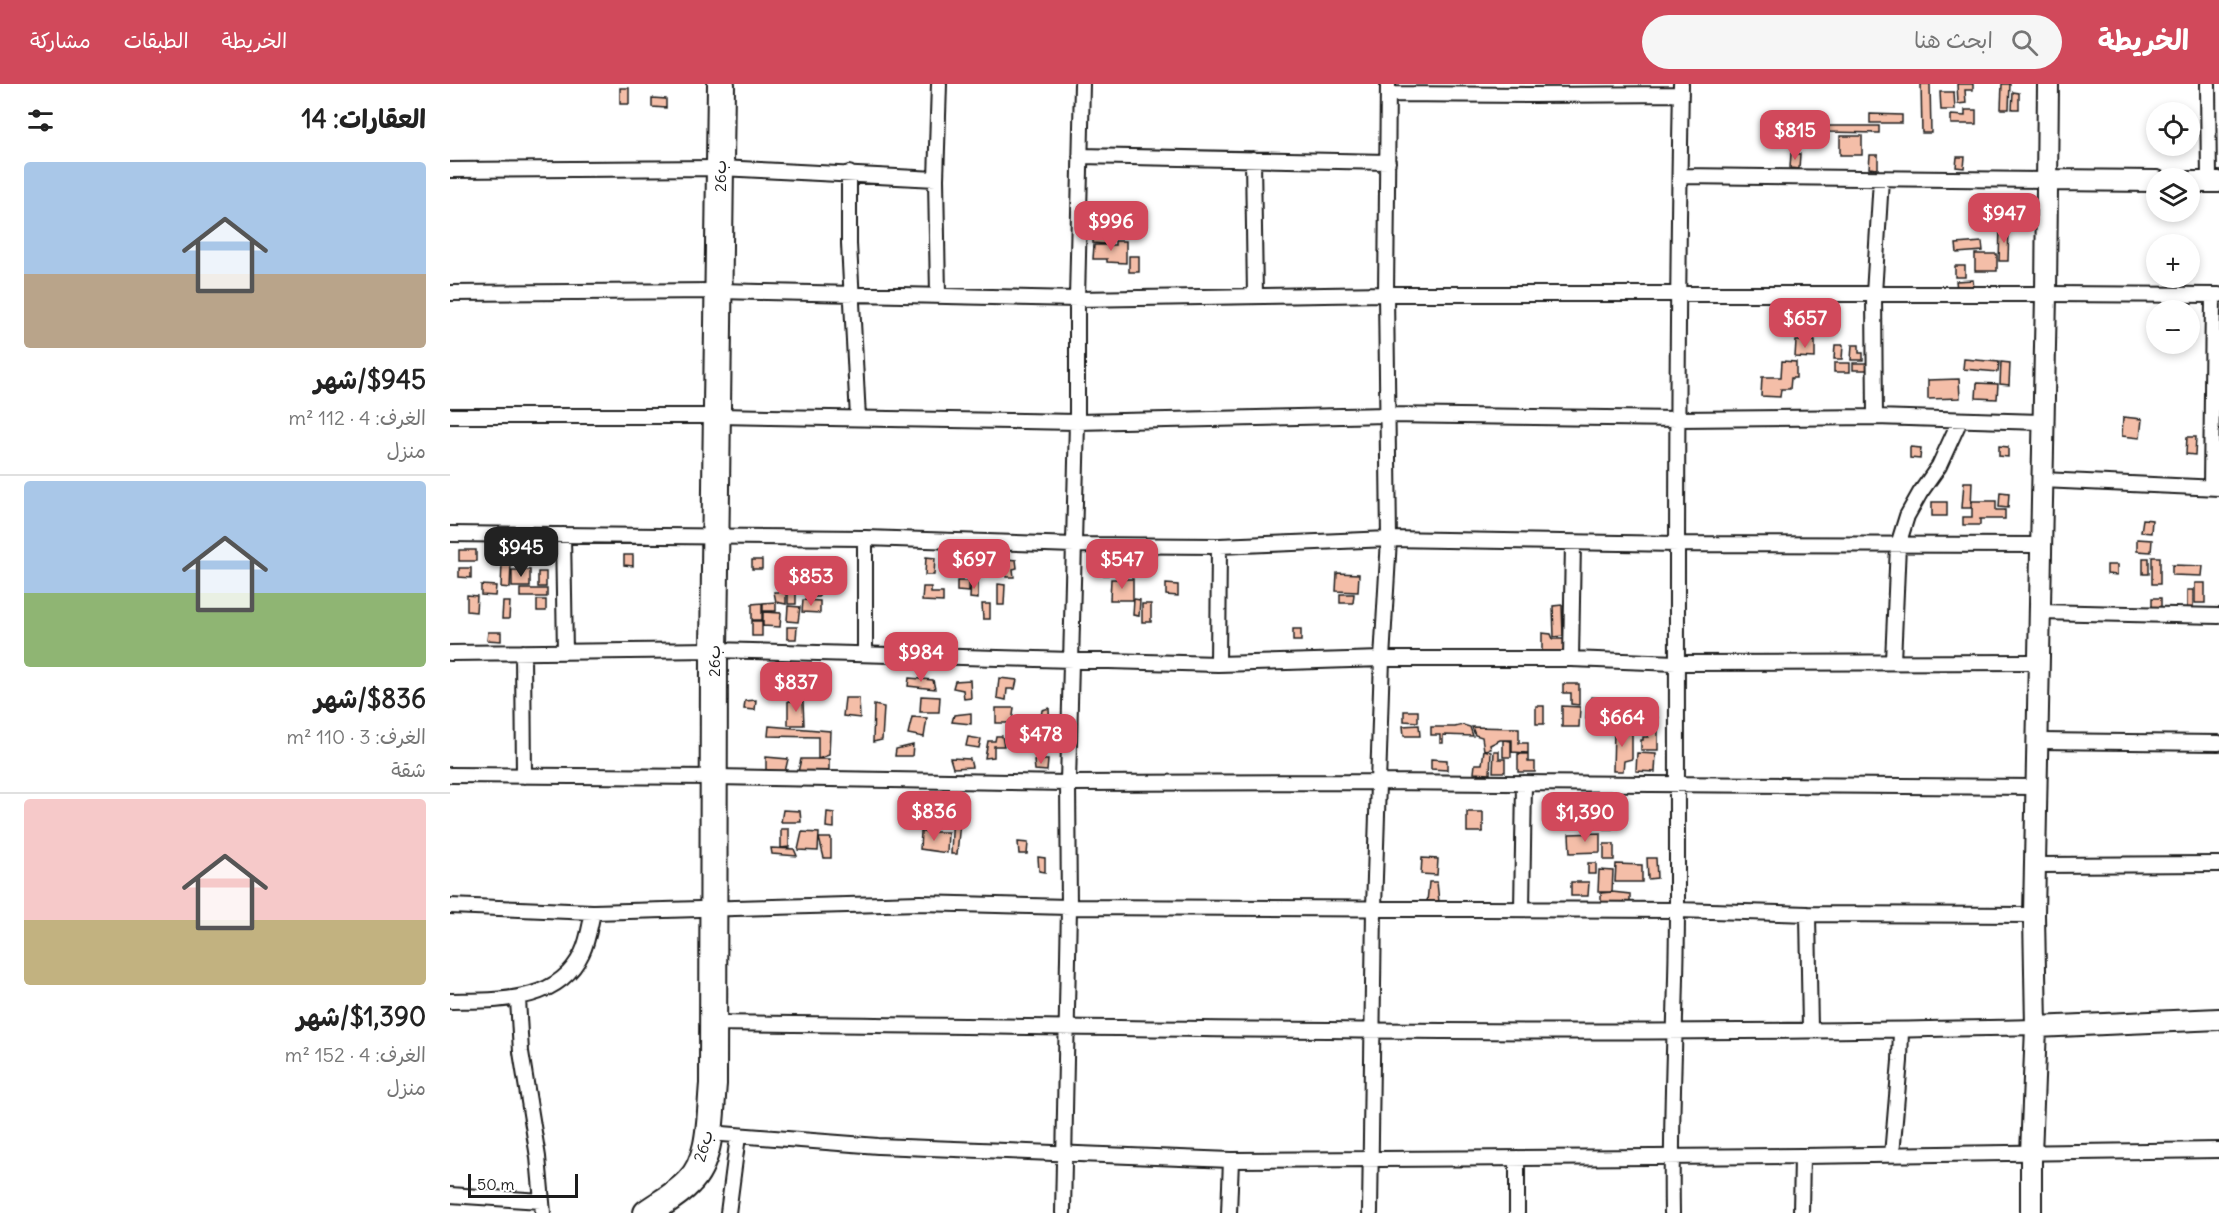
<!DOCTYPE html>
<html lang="ar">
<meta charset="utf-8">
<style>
:root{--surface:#fff;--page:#f6f6f6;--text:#222;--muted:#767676;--line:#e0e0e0;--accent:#d1495b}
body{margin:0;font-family:Delius,"Playpen Sans Arabic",sans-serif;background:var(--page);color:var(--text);direction:rtl;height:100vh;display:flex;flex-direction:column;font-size:22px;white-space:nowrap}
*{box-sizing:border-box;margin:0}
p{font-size:20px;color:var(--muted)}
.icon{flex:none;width:33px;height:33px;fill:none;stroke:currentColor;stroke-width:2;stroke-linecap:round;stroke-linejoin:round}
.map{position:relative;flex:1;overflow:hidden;direction:ltr}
.panel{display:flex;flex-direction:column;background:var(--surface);width:450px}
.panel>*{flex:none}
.tools{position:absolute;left:1696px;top:18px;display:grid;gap:12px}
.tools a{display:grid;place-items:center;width:54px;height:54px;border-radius:50%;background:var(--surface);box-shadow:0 3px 9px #0003;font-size:30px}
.scale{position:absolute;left:18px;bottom:15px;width:110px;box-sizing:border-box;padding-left:6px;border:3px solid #1c1c1c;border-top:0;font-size:16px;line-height:21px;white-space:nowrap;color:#1c1c1c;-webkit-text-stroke:4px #fff;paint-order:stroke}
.price{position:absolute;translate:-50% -51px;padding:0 14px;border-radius:12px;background:var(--accent);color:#fff;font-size:20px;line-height:39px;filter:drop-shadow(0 2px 3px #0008)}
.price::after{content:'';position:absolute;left:50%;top:36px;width:18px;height:14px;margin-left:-9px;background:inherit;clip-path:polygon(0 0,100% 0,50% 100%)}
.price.on{background:#222;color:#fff}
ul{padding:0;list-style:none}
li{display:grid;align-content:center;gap:12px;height:318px;padding:0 24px}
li+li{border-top:2px solid var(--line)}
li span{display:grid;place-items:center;height:186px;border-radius:6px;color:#555}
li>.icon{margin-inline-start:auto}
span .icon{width:108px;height:108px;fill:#fffc;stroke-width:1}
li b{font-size:26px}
h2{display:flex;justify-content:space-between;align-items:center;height:72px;padding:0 24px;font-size:26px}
header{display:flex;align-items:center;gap:36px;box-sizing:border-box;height:84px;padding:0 30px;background:var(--accent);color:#fff}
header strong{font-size:28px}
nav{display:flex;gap:33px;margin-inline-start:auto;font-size:21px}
.search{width:420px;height:54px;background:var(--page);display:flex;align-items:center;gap:15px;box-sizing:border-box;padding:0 21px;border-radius:33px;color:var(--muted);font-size:22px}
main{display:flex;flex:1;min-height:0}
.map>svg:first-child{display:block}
.building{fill:#f4bea8;stroke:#1c1c1c;stroke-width:1.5}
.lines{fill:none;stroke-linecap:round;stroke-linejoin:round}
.street-casing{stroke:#1c1c1c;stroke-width:18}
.secondary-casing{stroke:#1c1c1c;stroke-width:24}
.highway-casing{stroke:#1c1c1c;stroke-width:30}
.street{stroke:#fff;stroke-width:14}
.secondary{stroke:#fff;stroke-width:20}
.highway{stroke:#fff;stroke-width:26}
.labels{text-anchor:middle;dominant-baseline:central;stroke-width:4.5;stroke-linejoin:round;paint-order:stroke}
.street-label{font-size:16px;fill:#1c1c1c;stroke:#fff}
</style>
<header>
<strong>الخريطة</strong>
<div class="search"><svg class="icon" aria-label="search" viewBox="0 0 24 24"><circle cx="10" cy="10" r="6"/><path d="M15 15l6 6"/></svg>ابحث هنا</div>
<nav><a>الخريطة</a><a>الطبقات</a><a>مشاركة</a></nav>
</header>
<main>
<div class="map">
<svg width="1769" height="1129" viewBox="0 0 1769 1129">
<rect width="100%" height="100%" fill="#fff"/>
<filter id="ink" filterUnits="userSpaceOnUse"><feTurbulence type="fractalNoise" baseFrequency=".0167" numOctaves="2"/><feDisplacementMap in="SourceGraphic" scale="12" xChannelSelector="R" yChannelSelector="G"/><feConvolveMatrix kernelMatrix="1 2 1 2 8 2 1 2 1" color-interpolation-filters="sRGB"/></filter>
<g filter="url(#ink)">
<path class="building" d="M1471,0H1480L1481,49H1472Z
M1507,0H1523V6H1515L1516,19L1508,20Z
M1552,0H1560L1559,25H1551Z
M170,4H179V20H170Z
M1490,8H1504L1505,26H1491Z
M1563,8L1569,9V25H1562Z
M202,14L216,15V24L202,23Z
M1515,26H1526V40H1501V31L1515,32Z
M1420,30L1452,31V39H1420Z
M1376,42H1429V49L1376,48Z
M1390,52H1412V71H1390Z
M1341,69L1350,70L1349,85L1340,84Z
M1420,71H1428V85L1419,84Z
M1507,73H1515L1514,84L1506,83Z
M1550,144H1559L1558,177H1549Z
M643,152H656V160L643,159Z
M665,157H676V179L657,178V175H643L644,161H665Z
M1532,158L1533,167L1507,169L1506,160Z
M1525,170H1547V187H1525Z
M679,172H689V188H679Z
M1505,182H1515V193H1505Z
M1523,196L1524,204L1507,205L1506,197Z
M1346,257H1365V274L1345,273Z
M1385,261H1393L1392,275H1384Z
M1402,261H1409V269H1413V276H1401Z
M1514,275L1549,278L1548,288L1513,285Z
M1332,277L1346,278V294H1341L1340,305H1331L1330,313L1311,312L1312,293H1331Z
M1551,278L1560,279L1559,301L1550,300Z
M1384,279H1400V288H1384Z
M1403,279H1419V286H1403Z
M1509,295L1510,314L1478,315V296Z
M1527,299L1548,300L1547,315L1526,314Z
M1673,333L1692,335L1690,354L1672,352Z
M1737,353H1746L1745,371L1736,370Z
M1549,362L1558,363V373L1549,372Z
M1460,363L1471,364L1470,375L1460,374Z
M1514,398H1522L1521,424H1512Z
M1550,408L1559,409L1558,424L1549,423Z
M1522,417H1546V426H1555V435H1530V441H1513V433H1522Z
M1482,418H1497V432H1482Z
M1693,435L1702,436L1701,449L1691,448Z
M1687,455L1702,456L1701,468L1687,467Z
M9,466H26V477H9Z
M174,471H183V482L174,481Z
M476,473L485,474L484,491H475Z
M651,473H659L658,491H649Z
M1702,473H1710V500H1702Z
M1693,474H1699V490H1693Z
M380,475H390L389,485H380Z
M557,475L566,476L567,484L563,485L564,493H556Z
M302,476H312V485H302Z
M52,479H61L60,504L51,503Z
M1657,481H1667V491L1657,490Z
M1722,481L1753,482L1752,492L1722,491Z
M9,484H21V494L9,493Z
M62,486H80V503H62Z
M88,488H96V503H88Z
M887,489L909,490L908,508L886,507Z
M347,491H358V502H347Z
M360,493H369V513H360Z
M661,495H683V516H660Z
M507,497H519V508L507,507Z
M521,498H528V515L520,514Z
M1745,499H1755V519H1745Z
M548,500L555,501L554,521H548Z
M716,500L728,501V512L716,511Z
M31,501L46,502L45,512L31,511Z
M473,503H481V509H493V518L472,517Z
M70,505H97V513H70Z
M1737,506H1743V524H1737Z
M324,508H336V520L326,518Z
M338,508H346V520H338Z
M890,510H904L903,519H890Z
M17,511L27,512L26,528L17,527Z
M1702,514H1711V526L1702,525Z
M684,515L690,516L689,532L683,531Z
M87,516H96V527H87Z
M353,516L370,517V529L352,528Z
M53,518H60L59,535H52Z
M326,518V527H313V519Z
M312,519V536H302V520Z
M532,520H540V535H533Z
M692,520H701V538H692Z
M1112,521L1113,552L1104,553L1103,522Z
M338,522L350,523L348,538L337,537Z
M313,528L331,529L330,543L313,542Z
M302,537H312V552H302Z
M337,543H347L346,555H337Z
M843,545H851V557H843Z
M38,548H51V557L37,556Z
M1092,549L1101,550L1103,555H1115L1114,568L1092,567Z
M459,594L483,596L485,605L458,602Z
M549,594L567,596L565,605H557L556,616L547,614Z
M520,596L521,614L514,615L513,606L503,604L505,597Z
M1113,600H1129V621L1121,620V609H1113Z
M471,612L490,613L489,628H470Z
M1141,613L1150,614L1151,619L1146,621L1147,636L1136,635L1137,620H1141Z
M395,614H409L410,634L393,632Z
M306,616L305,626L294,625L295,617Z
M338,617L353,618L354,641H338Z
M424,621L434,623L432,656L423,658Z
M1086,622H1094V640H1086Z
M1112,622L1130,623L1129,643H1112Z
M546,624H564L562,639H546Z
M599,624L600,651L585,653L582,643L590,640L592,626Z
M1154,625H1167V634H1174V643L1154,646Z
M954,627H968V638L954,637Z
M521,629V640L502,638L504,631Z
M462,633L477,634L474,653L458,650Z
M1183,634H1208V666H1191V656H1193V653H1198V648H1183Z
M969,641L970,652H954L953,642Z
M1013,641L1020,643L1023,652L993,651V659H990V651H981V643H1005Z
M319,642L380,647L379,671L368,675V653L318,652Z
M1022,643L1069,644V659H1078V669L1062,668V656H1050L1040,661L1041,665L1034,666L1032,653L1025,651Z
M1164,645H1182V675L1174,677L1173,687H1163Z
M546,652H552L554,662H544V673L535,674L538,657H545Z
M518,653L531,655L529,664L516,662Z
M1053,656L1061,657V673H1053Z
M463,661L462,672H445L446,665Z
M1034,666L1041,668L1040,690L1024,689L1025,680H1032Z
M1044,667H1049V675H1055V688H1043Z
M1187,669L1206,670L1205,688L1186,687Z
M1068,670H1078V678H1085V688H1068Z
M316,673L338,675L335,688L316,687Z
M500,674L520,675L522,683L503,684Z
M351,675H379V688H348Z
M981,675L997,676V686L981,685Z
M584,676H598L597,687L585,686Z
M333,726L350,727L351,738H331Z
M503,727H511L507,770H501Z
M1155,727H1163L1162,745H1154Z
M377,728L384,729V744L376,743Z
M1017,728H1033V748H1017Z
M331,745H339V763L331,764Z
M352,748L369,749L368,767L348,766Z
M471,748H498L497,769L470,765Z
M1150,749V768L1120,769L1119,750Z
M369,754H381V774H374Z
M568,758L578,759L577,770H569Z
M1154,760H1164V776H1154Z
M321,764L344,765L347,772L322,770Z
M588,773L595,774V788L589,787Z
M972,774L988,775L987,791L971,790Z
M1197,774H1206L1207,794L1198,795Z
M1138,779H1146V790H1138Z
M1166,780L1192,781V798H1165Z
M1149,786L1163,787L1162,808H1148Z
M979,798H987L989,818H977Z
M1121,798H1139L1138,812H1121Z
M1162,808L1180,810V821L1151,820V809Z"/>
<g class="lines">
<g class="street-casing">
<path id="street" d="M1758,0L1759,98
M938,10L1082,11L1231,10
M630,72L938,78
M803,75L805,212
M0,86L270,84L486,95
M399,89V160L408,334
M1230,92L1598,96
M0,209L269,207L627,215L936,210H1596L1769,211
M488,211L486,95L489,0
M0,332H267L627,338L937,331L1228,335L1425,333L1593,338
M1425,333L1424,210L1431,95
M1592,396L1769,404
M1761,404L1763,212
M0,450L415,454L624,461L769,462L939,455L1228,460L1590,461
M113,451L115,568
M415,454V570
M1589,528L1769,532
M73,568L74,692
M0,569L264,566L768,580L932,575H1121L1226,579L1588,578
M1121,575L1123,459
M1443,577L1448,461L1457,432L1470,409L1489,382L1510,336
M768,580L769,462
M1588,657L1769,659
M0,691L265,693L618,699L928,698L1586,703
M1585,781L1769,780
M0,822L143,828L470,819L619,823L1227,826L1358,830L1584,831
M1072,825L1074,699
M1358,830L1360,945
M68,915L71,968L88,1073L93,1129
M0,917C47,916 108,920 132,869C138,857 140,841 143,828
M264,939C705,944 1146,953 1586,943
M259,1049L428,1062L781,1076L1352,1072L1769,1066
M1442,1071L1450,977L1451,946
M1067,1074V1129
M0,1111L91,1117
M278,1129L288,1052
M613,1129L619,823L618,699L627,338V215L632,0
M779,1129L781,1076
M920,1129L924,824L932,575L939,455L936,210L938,0
M1222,1129C1220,1027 1227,925 1227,823C1227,548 1226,274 1231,0
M1351,1129L1352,1072"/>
</g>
<g class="secondary-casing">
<path id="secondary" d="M1598,96L1707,97
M1740,98H1769
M1586,943L1769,935
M1581,1129V1070L1586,943L1584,831L1596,210L1598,0"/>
</g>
<g class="highway-casing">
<path id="highway" d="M197,1129C211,1119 227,1111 239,1098C262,1076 260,1030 263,1000L264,566L271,0"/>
</g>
<use href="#street" class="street"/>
<use href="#secondary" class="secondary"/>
<use href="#highway" class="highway"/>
</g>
</g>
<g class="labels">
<g class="street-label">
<text transform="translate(270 92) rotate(-90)">26ب</text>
<text transform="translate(264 577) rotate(-90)">26ب</text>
<text transform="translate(253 1062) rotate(-74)">26ب</text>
</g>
</g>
</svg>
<div class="tools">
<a><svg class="icon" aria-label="locate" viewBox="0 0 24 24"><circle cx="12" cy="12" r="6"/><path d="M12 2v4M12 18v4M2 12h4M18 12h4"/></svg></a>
<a><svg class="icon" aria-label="layers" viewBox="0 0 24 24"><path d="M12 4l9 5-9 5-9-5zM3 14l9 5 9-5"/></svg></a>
<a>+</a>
<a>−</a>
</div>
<div class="scale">50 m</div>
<b class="price" style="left:1345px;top:77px">$815</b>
<b class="price" style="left:1554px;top:160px">$947</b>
<b class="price" style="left:661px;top:168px">$996</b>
<b class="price" style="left:1355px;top:265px">$657</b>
<b class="price on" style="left:71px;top:494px">$945</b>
<b class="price" style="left:524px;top:506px">$697</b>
<b class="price" style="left:672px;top:506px">$547</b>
<b class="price" style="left:361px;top:523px">$853</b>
<b class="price" style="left:471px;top:599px">$984</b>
<b class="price" style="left:346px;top:629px">$837</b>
<b class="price" style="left:1172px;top:664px">$664</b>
<b class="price" style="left:591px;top:681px">$478</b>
<b class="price" style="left:484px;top:758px">$836</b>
<b class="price" style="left:1135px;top:759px">$1,390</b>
</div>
<section class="panel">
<h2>العقارات: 14<svg class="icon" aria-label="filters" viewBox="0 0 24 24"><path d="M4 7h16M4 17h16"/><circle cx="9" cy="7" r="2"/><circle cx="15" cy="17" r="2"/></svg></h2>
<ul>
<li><span style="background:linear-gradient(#a9c7e8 60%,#b9a48a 0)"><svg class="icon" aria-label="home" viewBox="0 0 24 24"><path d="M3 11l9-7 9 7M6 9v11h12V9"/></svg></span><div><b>$945/شهر</b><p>الغرف: 4 · 112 m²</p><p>منزل</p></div></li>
<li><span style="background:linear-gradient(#a9c7e8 60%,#8fb573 0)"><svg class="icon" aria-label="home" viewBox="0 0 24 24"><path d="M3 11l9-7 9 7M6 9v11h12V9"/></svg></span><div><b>$836/شهر</b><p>الغرف: 3 · 110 m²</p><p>شقة</p></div></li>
<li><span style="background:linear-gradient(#f6c9c9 65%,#c2b280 0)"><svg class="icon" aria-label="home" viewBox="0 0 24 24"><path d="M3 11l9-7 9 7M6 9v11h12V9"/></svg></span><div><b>$1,390/شهر</b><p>الغرف: 4 · 152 m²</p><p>منزل</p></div></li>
</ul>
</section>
</main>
